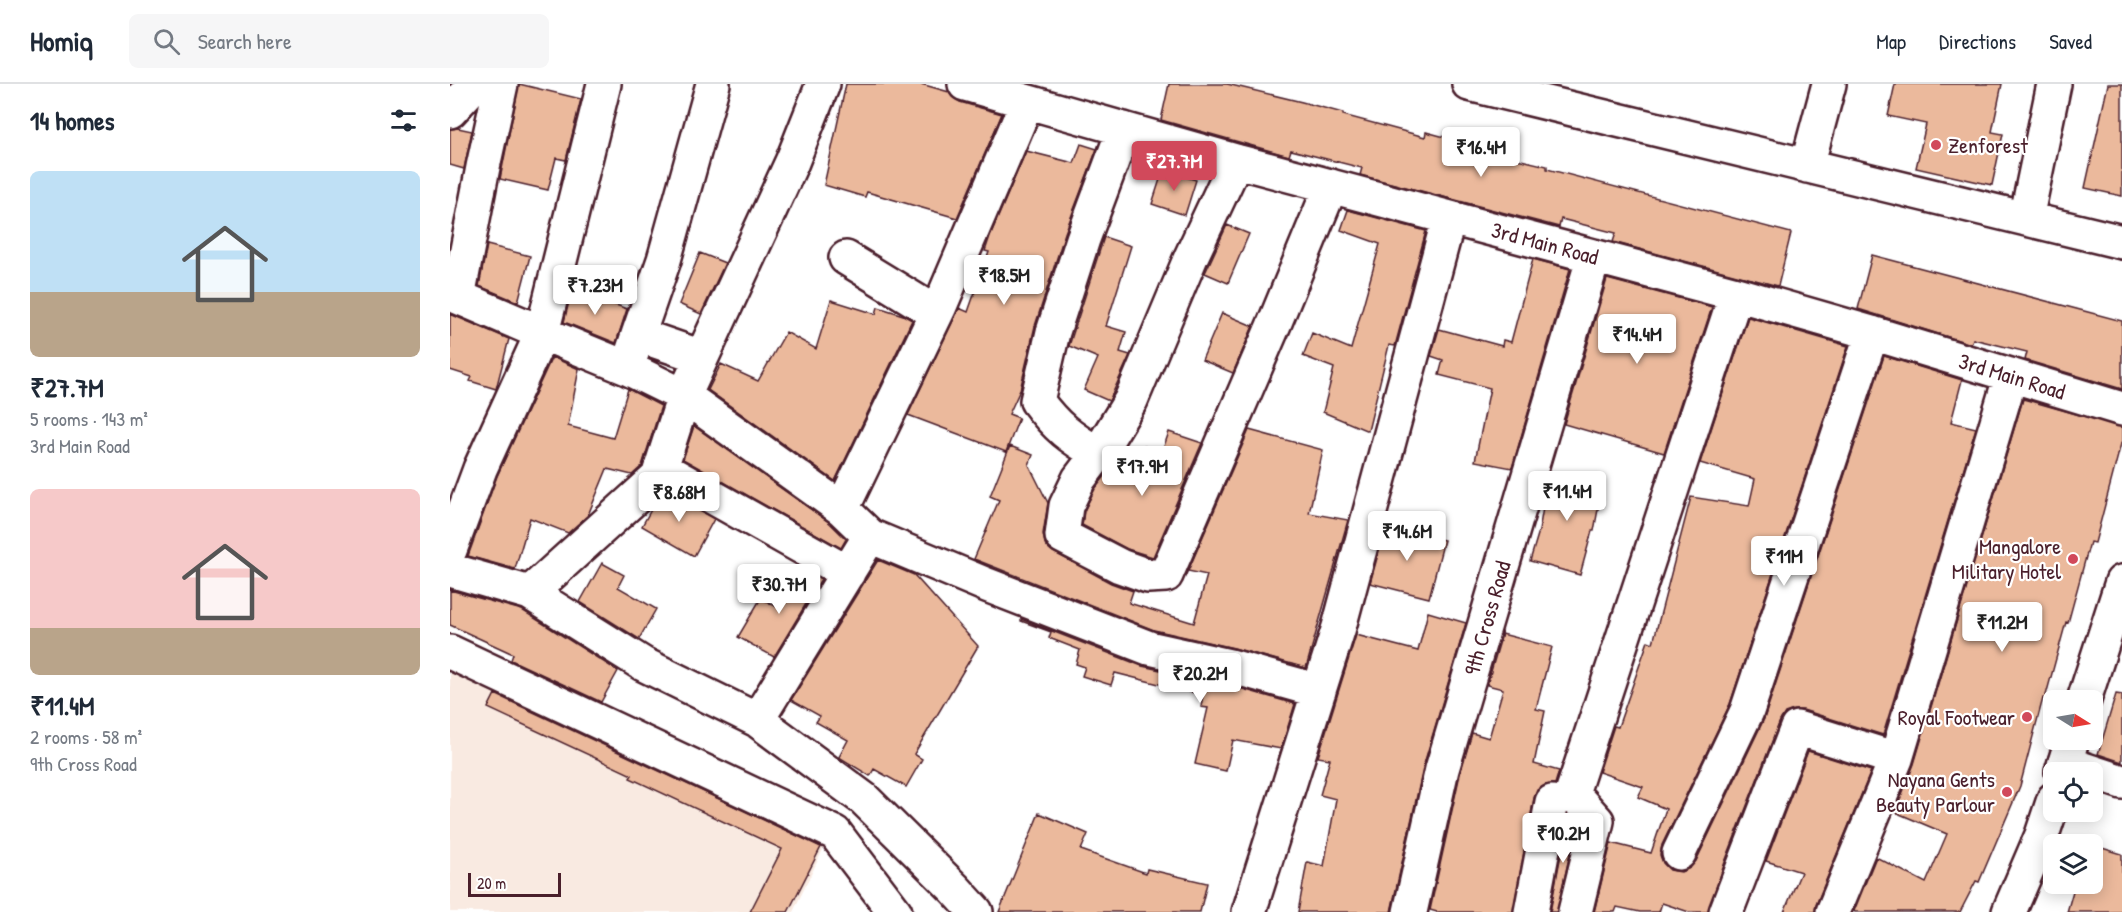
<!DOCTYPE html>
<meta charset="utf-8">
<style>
:root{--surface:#fff;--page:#f6f6f7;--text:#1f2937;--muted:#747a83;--line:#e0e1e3;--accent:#d1495b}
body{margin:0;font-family:"Patrick Hand",sans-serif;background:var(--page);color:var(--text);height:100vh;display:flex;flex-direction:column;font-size:22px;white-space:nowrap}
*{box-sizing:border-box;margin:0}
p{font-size:20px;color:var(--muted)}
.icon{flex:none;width:33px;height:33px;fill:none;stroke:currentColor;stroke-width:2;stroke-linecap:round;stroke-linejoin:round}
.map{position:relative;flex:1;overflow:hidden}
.drawer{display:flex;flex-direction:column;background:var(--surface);width:450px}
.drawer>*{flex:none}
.needle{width:39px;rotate:101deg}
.controls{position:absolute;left:1593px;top:606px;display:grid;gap:12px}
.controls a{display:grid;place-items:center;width:60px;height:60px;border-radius:9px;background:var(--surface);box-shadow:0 3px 15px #0003;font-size:30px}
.scale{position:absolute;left:18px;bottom:15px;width:93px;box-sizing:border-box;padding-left:6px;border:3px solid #4a1f2b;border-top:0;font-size:16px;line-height:21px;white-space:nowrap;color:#4a1f2b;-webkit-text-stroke:4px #fff;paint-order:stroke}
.price{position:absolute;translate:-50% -51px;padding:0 14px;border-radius:6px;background:#fff;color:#222;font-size:20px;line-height:39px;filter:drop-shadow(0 2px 3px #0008)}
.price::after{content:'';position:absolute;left:50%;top:36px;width:18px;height:14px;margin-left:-9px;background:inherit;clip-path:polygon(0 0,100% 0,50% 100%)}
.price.selected{background:var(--accent);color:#fff}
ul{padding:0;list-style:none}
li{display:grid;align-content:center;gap:12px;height:318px;padding:0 30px}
li span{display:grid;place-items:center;height:186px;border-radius:9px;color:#555}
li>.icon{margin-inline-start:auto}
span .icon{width:108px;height:108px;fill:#fffc;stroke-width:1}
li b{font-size:26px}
h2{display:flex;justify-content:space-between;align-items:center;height:72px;padding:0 30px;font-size:26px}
header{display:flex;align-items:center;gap:36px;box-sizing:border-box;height:84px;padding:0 30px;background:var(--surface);border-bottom:2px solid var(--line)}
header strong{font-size:28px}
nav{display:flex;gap:33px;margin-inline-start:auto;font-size:21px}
.search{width:420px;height:54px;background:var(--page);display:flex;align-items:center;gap:15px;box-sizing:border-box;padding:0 21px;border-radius:9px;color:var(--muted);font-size:22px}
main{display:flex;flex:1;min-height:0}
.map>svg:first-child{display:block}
.built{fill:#f9eae1}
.building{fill:#ebb99c;stroke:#4a1f2b;stroke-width:1.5}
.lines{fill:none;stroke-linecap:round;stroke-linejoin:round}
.minor-casing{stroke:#4a1f2b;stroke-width:38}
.secondary-casing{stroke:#4a1f2b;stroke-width:38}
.minor{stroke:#fff;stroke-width:33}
.secondary{stroke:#fff;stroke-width:33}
.poi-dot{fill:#d1495b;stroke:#fff;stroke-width:2}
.labels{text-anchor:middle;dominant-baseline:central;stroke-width:4.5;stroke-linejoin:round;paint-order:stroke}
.poi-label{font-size:22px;fill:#4a1f2b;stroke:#fff;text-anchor:end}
.street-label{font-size:22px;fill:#4a1f2b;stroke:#fff}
</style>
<header>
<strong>Homiq</strong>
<div class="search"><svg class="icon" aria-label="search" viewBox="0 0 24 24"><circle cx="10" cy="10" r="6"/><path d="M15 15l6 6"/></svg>Search here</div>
<nav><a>Map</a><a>Directions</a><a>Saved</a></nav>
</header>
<main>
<section class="drawer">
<h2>14 homes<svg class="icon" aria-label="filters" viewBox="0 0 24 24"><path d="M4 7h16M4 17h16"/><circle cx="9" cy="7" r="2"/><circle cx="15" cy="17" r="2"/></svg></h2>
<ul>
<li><span style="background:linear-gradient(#bfe0f5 65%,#b9a48a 0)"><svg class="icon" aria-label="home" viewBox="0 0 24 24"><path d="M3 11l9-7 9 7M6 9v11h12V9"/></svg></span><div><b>₹27.7M</b><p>5 rooms · 143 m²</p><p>3rd Main Road</p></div></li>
<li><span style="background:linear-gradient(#f6c9c9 75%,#b9a48a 0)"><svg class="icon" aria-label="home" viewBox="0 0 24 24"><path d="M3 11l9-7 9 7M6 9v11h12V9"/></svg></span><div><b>₹11.4M</b><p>2 rooms · 58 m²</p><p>9th Cross Road</p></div></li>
</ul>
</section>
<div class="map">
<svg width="1672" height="828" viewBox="0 0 1672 828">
<rect width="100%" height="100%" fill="#fff"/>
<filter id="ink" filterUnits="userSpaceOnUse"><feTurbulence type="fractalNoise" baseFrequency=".0167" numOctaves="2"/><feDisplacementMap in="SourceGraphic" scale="12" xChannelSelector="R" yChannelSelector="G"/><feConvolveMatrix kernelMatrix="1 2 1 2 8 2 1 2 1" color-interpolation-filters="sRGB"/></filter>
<g filter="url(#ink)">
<path class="built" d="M0,576L381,749L343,828H0Z"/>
<path class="building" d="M69,0L131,15L116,76L106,74L98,106L50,95Z
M396,0H471L499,8L502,13L510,18L552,30L507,134L417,108L415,113L374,101Z
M719,0H777L852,18L893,29V31L975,53L976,48L1058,70V73L1097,82V85L1341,149L1328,202L1163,158L1166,149L1111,135L1109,143L910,91L912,84L841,66L839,72L711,36Z
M1445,0H1552L1542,48L1553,50L1542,101L1466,84L1476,40L1438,32Z
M1658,0H1672V112L1635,104Z
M8,44L22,47L14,85L0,81V45Z
M631,60L647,65L615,149L585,242L570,306L559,330L569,334L556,368L458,331L509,224L518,228L539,168L535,167L540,152L576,67L624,79Z
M713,86L746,96L735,131L702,120Z
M898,126L976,147L945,262L939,261L918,347L873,328L884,284L853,272L862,249L901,265L930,160L891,146Z
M777,141L799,150L778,199L755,189Z
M654,153L681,162L656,242L676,248L670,268L680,271L659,317L634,306L648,274L619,262Z
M37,161L80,172L68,218L29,202Z
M250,169L275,179L251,230L229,220Z
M1422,171L1672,237V305L1575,276L1577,268L1523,255L1521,260L1408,225Z
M1083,175L1120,185L1062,384L1025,377L1040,304L989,291L993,276L981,272L989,245L1052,262L1053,256L1061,258Z
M1157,195L1262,223L1214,369L1114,340Z
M122,205L177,225L166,259L114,238Z
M381,216L426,230L428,223L453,231L462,236L385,397L258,306L271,280L308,297L336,248L366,265Z
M772,229L803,242L783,289L752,276Z
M0,230L59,255L46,305L20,297L22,293L0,286Z
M1298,233L1398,262L1280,620L1212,761L1210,771L1213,779L1220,786L1231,788L1240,784L1246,777L1314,635L1434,272L1512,296L1501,338L1526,344L1433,651L1353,626H1344L1335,629L1330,637L1275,778L1258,828H1239L1212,819L1209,828H1190L1167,823L1165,828H1144L1161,759L1201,769L1216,725L1188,713L1193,703L1149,688L1164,642L1168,643L1198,557L1203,559L1241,413L1299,422L1305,395L1250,379Z
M102,273L129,285L118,342L163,354L178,305L211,322L192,382L182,391L157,385L138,431L118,449L80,434L65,485L18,472L47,392Z
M1573,315L1672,343V356L1645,459L1640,458L1618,539L1616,538L1595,615L1593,614L1570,702L1529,798L1526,797L1510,828H1405L1404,827L1426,773L1476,799L1497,750L1445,728L1464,680Z
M244,342L380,439L396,455L391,464L233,375Z
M799,346L873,366L859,429L898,436L856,584L784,564L704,546L524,475L549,416L540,412L560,362L583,371L579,381L598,419L593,450L595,460L603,468L661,499L683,507L679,519L744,539L757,491L738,487Z
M719,348L752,359L703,473L677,465L632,441L634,427L645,405L659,387L682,393L693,362L712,368Z
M1099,389L1153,398L1144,447H1142L1130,491L1080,477L1089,447Z
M218,409L264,435L244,472L192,442L202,424Z
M936,442L994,456L979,514L920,499Z
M428,476L464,491L528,562L464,670L472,675L456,703L424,685L420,692L389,673L398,656L366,638L370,632L341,616Z
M152,479L174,491L168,503L206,525L189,555L130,518Z
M349,483L371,495L324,573L288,553L311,514L327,523Z
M0,506L72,526L168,587L151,618L61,576L63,570L0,541Z
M978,528L1016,539L974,680L941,828H848L857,778L874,782L886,715L870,711L880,675L868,673L906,551L968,567Z
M571,535L692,582L775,600L845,620L831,665L783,656L776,687L745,680L758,624L751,623L753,611L665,589L661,601L632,592L635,583L626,580L630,566L599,554L601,548L571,537Z
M1052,550L1102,563L1086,625L1095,627L1084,680L1109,687L1105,700L1095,701L1087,706L1084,714L1063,828H987L980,826L1010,690L1022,649L1039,654L1053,605L1037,601Z
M45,610L371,763L338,828H300L332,765L180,694L182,691L38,624Z
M1666,610L1672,611V678L1648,670Z
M1358,667L1421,687L1366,821L1365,828H1334L1351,788L1316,777Z
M589,729L638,750L631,766L696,789L697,785L757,799L750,828H549Z
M1118,733L1126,742L1107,828H1100Z
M1642,761L1672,770V828H1617L1625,800H1642Z"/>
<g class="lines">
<g class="minor-casing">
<path id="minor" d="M51,0L33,83L8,213L92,249L154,0
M373,0L342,78L234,312L392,425L420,452L307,636L414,715L505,805L526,828
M515,0L786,77L1286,210L1422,249L1672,325
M1019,0L1672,158
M0,27L25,0
M786,77L741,173L681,316L648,370L629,395L616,422L612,452L670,482L698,492L716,491L825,238L881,102
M1357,82L1379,0
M1576,135L1604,0
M396,174L486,229
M252,273L188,251L214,176L263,0
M648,370C620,353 607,344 587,317L603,248L633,155L674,45
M211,384L398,489
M392,425L490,222L577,18
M420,452L537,501L699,564L780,582L869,607
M0,466L30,385L92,249L177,284L188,251
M0,486L80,509L208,393L234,312L177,284
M80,509L193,580L307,636
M0,568L385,749L445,828
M1615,679L1672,698
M1229,769L1297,627L1422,249
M799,828L889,543L999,134
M960,828L992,685L1144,172
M1081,828L1102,718
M1125,828L1147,737L1122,709L1286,210
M1276,828L1347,644L1446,675
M1383,828L1446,675L1561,291"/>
</g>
<g class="secondary-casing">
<path id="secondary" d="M1634,616L1672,498
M1612,688L1622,656
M1559,828L1592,751L1604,715"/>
</g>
<use href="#minor" class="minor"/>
<use href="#secondary" class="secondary"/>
</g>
</g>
<g class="poi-dot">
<circle cx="1486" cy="61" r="6"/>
<circle cx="1623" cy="475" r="6"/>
<circle cx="1577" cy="633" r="6"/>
<circle cx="1557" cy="708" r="6"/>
</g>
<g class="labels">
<g class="poi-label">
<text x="1498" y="61" text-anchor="start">Zenforest</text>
<text x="1611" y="462">Mangalore<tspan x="1611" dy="25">Military Hotel</tspan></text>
<text x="1565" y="633">Royal Footwear</text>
<text x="1545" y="695">Nayana Gents<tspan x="1545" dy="25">Beauty Parlour</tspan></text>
</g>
<g class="street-label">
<text transform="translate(1095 159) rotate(15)">3rd Main Road</text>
<text transform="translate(1562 292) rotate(17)">3rd Main Road</text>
<text transform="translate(1037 534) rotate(-74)">9th Cross Road</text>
</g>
</g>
</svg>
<div class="controls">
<a><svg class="needle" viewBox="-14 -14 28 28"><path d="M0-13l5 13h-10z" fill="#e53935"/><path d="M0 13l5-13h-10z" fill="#747a83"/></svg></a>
<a><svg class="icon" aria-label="locate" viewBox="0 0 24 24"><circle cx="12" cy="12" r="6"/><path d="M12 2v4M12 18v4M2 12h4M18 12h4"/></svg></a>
<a><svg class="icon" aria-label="layers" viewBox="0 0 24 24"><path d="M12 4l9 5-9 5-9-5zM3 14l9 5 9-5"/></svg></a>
</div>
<div class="scale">20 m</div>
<b class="price" style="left:1031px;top:94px">₹16.4M</b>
<b class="price selected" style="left:724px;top:108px">₹27.7M</b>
<b class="price" style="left:554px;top:222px">₹18.5M</b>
<b class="price" style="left:145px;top:232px">₹7.23M</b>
<b class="price" style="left:1187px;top:281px">₹14.4M</b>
<b class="price" style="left:692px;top:413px">₹17.9M</b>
<b class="price" style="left:1117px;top:438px">₹11.4M</b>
<b class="price" style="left:229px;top:439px">₹8.68M</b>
<b class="price" style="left:957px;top:478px">₹14.6M</b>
<b class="price" style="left:1334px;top:503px">₹11M</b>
<b class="price" style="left:329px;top:531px">₹30.7M</b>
<b class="price" style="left:1552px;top:569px">₹11.2M</b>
<b class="price" style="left:750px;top:620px">₹20.2M</b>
<b class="price" style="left:1113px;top:780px">₹10.2M</b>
</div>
</main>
